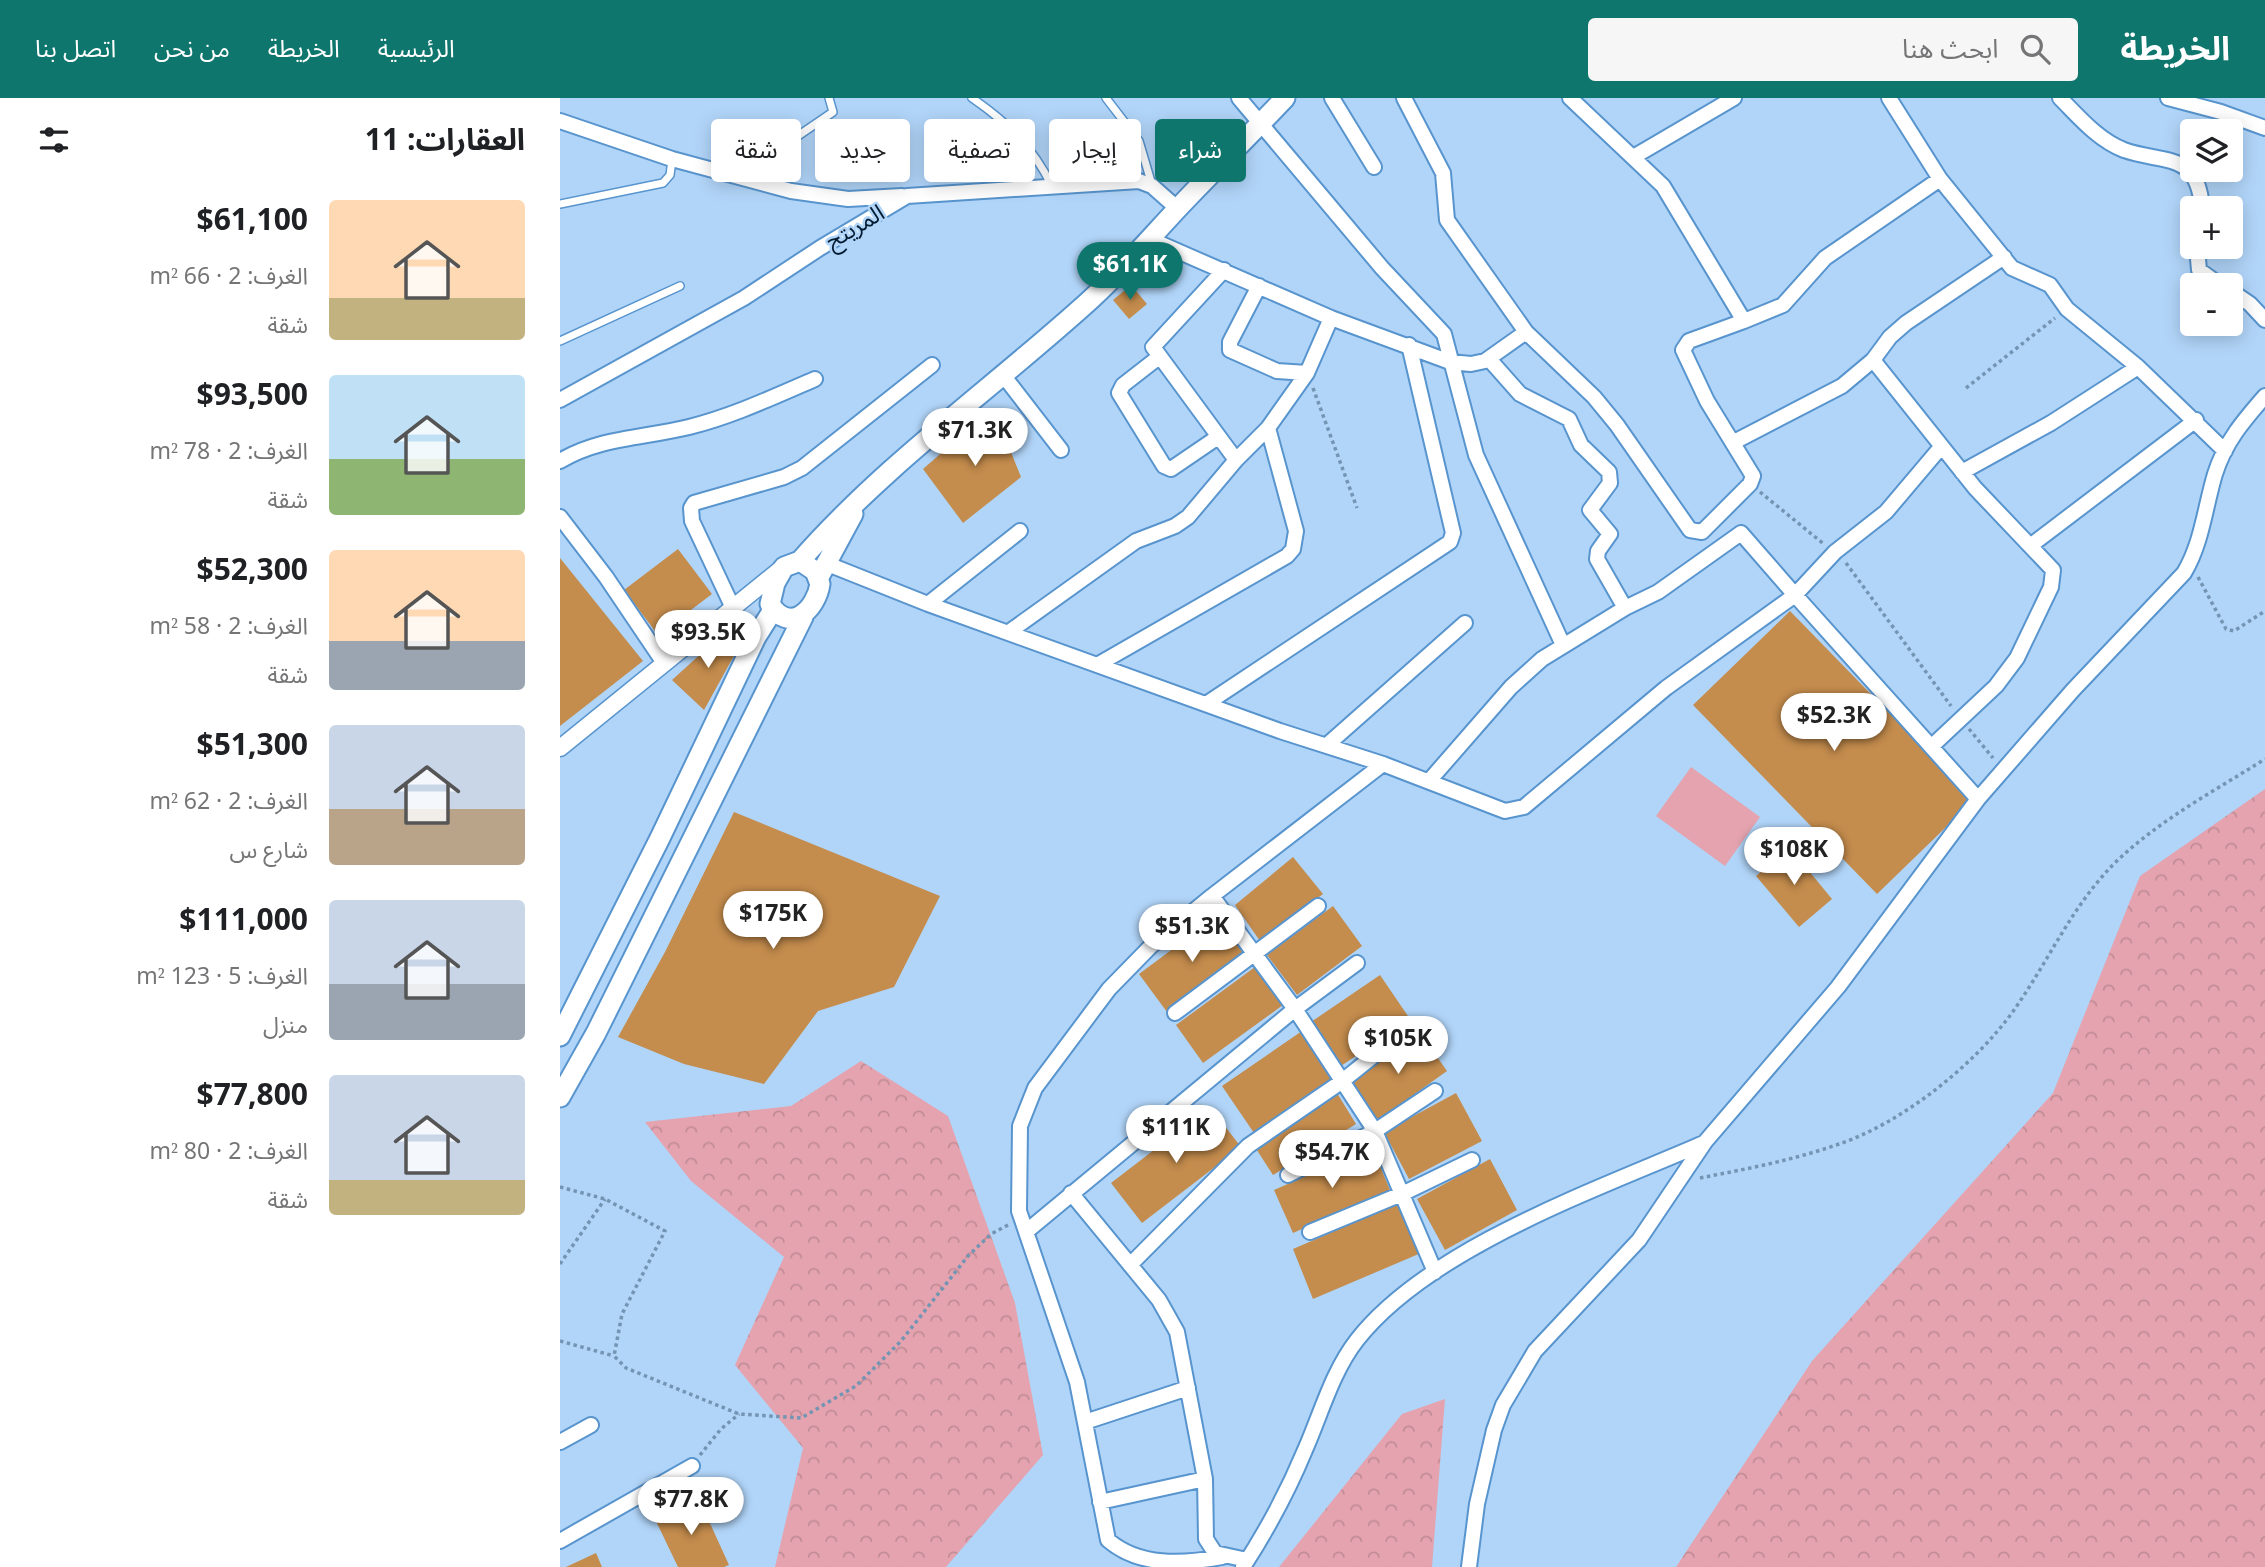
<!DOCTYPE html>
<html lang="ar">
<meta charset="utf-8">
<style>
:root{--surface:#fff;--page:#f6f6f6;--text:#202124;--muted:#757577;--accent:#0f766e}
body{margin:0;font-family:Georgia,"Noto Sans Arabic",serif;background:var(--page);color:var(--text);direction:rtl;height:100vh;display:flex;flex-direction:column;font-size:26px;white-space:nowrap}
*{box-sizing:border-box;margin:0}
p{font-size:23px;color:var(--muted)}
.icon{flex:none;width:38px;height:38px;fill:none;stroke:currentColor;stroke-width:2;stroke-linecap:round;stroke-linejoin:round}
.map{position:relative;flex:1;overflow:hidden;direction:ltr}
.drawer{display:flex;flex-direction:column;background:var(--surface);width:560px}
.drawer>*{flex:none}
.top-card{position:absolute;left:21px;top:21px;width:665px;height:63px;direction:rtl;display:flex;gap:14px}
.buttons{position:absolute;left:1620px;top:21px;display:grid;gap:14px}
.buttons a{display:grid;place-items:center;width:63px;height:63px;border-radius:7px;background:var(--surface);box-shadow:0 4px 18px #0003;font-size:35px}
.price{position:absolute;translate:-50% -60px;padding:0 16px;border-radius:24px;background:#fff;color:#222;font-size:23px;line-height:46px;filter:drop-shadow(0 2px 4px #0008)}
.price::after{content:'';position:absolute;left:50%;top:42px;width:21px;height:16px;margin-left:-10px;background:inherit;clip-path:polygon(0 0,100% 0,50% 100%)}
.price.on{background:var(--accent);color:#fff}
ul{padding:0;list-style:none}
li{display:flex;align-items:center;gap:21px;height:175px;padding:0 35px}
li span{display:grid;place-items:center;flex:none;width:196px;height:140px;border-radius:7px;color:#555}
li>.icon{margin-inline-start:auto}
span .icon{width:84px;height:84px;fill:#fffc;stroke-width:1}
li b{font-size:30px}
h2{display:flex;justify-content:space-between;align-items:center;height:84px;padding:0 35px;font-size:30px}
.tag{padding:0 24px;border-radius:7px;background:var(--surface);box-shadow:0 4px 18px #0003;font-size:24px;line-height:63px}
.tag.on{background:var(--accent);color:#fff}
header{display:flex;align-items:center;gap:42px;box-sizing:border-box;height:98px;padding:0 35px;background:var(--accent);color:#fff}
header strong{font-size:33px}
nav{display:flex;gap:38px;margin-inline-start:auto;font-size:24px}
.search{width:490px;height:63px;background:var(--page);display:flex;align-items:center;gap:18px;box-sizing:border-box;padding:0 24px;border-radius:7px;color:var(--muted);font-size:26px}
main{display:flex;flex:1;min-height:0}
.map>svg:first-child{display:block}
.forest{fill:url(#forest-crowns)}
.park{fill:#e4a3ae}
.building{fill:#c48c4d}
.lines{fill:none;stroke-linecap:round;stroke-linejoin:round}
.service-casing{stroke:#5894cd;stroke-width:10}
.minor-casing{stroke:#5894cd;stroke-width:18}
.tertiary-casing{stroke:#5894cd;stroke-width:19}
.secondary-casing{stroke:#5894cd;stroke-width:23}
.path{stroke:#7494b3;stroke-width:3.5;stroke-dasharray:3.5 3.5;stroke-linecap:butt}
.service{stroke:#fff;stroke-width:7}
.minor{stroke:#fff;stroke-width:14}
.tertiary{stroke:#fff;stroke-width:16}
.secondary{stroke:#fff;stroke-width:19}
.labels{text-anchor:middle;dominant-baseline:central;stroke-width:5;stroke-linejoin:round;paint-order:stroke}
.street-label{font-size:23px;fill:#031c32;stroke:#b1d5f9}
</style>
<header>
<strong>الخريطة</strong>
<div class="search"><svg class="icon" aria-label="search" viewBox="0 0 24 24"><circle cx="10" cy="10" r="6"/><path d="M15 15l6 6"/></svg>ابحث هنا</div>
<nav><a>الرئيسية</a><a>الخريطة</a><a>من نحن</a><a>اتصل بنا</a></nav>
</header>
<main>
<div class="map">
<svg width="1705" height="1469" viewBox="0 0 1705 1469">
<defs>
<pattern id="forest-crowns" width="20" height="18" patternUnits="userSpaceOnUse" patternTransform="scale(1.75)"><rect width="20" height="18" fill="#e4a3ae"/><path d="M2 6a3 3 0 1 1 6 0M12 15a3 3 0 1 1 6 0" fill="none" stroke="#c28c96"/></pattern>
</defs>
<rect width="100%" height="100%" fill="#b1d5f9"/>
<path class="forest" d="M1705,691V1469H1116L1252,1263L1493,995L1580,778Z
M301,963L388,1018L455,1205L483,1357L386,1469H215L243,1350L175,1267L224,1159L131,1083L85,1024L231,1008Z
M885,1301L872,1469H719L842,1316Z"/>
<path class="park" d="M1131,669L1200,719L1165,768L1096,718Z"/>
<path class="building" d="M571,187L587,206L569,221L553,202Z
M433,310L461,379L403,425L363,371Z
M118,451L152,496L98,537L64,492Z
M0,460L83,563L0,628Z
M1230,513L1414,702L1317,796L1133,607Z
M167,532L180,547L144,612L112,582Z
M174,714L380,798L334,889L258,913L204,986L124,966L58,939L105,854Z
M1230,750L1272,801L1239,829L1196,778Z
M733,759L763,796L700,843L675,807Z
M773,808L802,848L737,897L707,857Z
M657,818L685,855L607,914L579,876Z
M695,869L723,907L643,965L616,927Z
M820,877L850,921L781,968L751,924Z
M858,932L887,973L817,1023L788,984Z
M742,933L774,979L694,1035L662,988Z
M777,995L796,1026L713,1077L693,1046Z
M896,995L922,1043L849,1081L824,1034Z
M650,1009L681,1049L582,1125L551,1085Z
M812,1049L830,1092L733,1135L714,1092Z
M930,1061L957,1112L885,1152L857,1101Z
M840,1105L861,1155L753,1201L733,1151Z
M138,1399L169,1467L164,1469H118L94,1419Z
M36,1455L42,1469H6Z"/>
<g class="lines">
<g class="service-casing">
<path id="service" d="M412,0C448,25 472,48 492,88
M546,0L579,43L592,87
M201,85L214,59L229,44L273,14L269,0
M0,106L103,85L110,77L112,62
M0,243L120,188"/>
</g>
<g class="minor-casing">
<path id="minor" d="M679,0L822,170L884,236L916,357L1003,547
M772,0L814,69
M844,0L883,75L887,122L966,234
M1329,0L1380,81L1452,170L1490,187L1507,211L1578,269L1665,353
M1500,0C1519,19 1538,42 1564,52C1604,66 1638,53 1642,110
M1608,0L1661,14L1705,30
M0,23L112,61L231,93L288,101L342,98
M1075,58L1174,0
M592,142L771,220L890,264L911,266L925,263L966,234L1034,299L1057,327L1130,432L1142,434L1190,386L1193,378L1147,303L1123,252L1129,243L1184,223L1103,88L1010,0
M1637,149L1639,172L1660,187
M664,172L593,249L676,362
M699,188L670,244V252L717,273L747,275
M1671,193L1690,206L1705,222
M1184,223L1223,207L1265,160L1380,81
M599,259L563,287L559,295L604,368L611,371L658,339
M929,261L960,296L1009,321L1021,347L1049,374L1050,385L1030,412L1050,436L1038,453L1037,461L1065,510
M1313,262L1415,390L1493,472L1491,489L1457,560L1436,588L1372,648
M443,277L501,352
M0,302L184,200L260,150L347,98L579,83L592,88L618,111
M1174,344L1282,288L1313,262L1330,239L1346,225L1444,159
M0,363C40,339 85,340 129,329C173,318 213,299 255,281
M1402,374L1491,325L1578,269
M0,419L46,479L104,565
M1470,448L1636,322
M265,465L368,506L720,633L823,666L945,713L964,709L1106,590L1235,497L1418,701
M368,506L460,433
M173,510L132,423L131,410L134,405L224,379L242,370L372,267
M449,534L576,443L615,428L628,419L676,362L708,330
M537,567L727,458L733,451L736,433L708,330L747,275L771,220
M646,606L890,444L893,435L849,247
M767,647L905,525
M869,683L951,589L982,561L1065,510L1098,494L1181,435L1235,497L1275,454L1326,414L1381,349
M652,798L591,848L549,891L475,990L460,1028L459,1113L517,1284L548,1442C579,1469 623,1466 662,1459
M797,865L735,911L815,1033L875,1174
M615,915L758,808
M728,1077L815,1033L875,993
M511,1095L599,1202L617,1234L645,1381L646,1441L655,1455L687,1462
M467,1133L735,911L652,798L823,666
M750,1134L844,1095L912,1062
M570,1167L688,1048L781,984L846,932
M525,1324L628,1290
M0,1344L31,1327
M540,1404L645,1381
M0,1443L132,1368
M683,1469C707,1432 728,1393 745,1352C761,1316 772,1274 797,1242C869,1150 1038,1091 1144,1045
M909,1469L917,1406L934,1332L943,1307L975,1253L1079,1142L1145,1044L1278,889L1418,701L1513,592L1624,475C1642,445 1645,409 1655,376C1665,344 1684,322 1705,298"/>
</g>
<g class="tertiary-casing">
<path id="tertiary" d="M0,650L222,470"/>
</g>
<g class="secondary-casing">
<path id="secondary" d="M240,463C325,366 433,290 529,203C562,173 590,140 621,107C655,71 691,36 725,0
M240,463L255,473L260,486C256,512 229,537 210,506L215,485L224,469Z
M259,479L293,416
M0,938L100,740L196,539L213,512
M0,999L36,935L243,519"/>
</g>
<path class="path" d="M753,290L797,410
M1406,290L1495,220
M1200,394L1265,447
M1286,465L1391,608
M1638,479L1666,531L1674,533L1705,513
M1409,631L1433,660
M1140,1080C1186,1071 1234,1062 1279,1046C1342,1025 1416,966 1454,912C1490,861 1514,803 1560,760C1603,720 1656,692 1705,661
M0,1089L45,1101L105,1133L62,1216L54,1258L66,1270L179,1316L241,1320L296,1288L341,1243L408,1158L431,1136L448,1127
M0,1166L45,1101
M0,1243L54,1258
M140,1357L161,1331L179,1316"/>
<use href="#service" class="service"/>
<use href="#minor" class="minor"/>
<use href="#tertiary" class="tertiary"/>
<use href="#secondary" class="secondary"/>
</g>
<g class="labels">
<g class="street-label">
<text transform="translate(295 129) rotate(-31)">المريتح</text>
</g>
</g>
</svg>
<div class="buttons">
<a><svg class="icon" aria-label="layers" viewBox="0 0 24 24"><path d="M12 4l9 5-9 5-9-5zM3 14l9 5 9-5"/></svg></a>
<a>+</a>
<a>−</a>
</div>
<b class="price on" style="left:570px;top:204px">$61.1K</b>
<b class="price" style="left:415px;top:370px">$71.3K</b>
<b class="price" style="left:148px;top:572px">$93.5K</b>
<b class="price" style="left:1274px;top:655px">$52.3K</b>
<b class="price" style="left:1234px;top:789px">$108K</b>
<b class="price" style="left:213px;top:853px">$175K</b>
<b class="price" style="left:632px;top:866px">$51.3K</b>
<b class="price" style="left:838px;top:978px">$105K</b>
<b class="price" style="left:616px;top:1067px">$111K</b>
<b class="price" style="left:772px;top:1092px">$54.7K</b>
<b class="price" style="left:131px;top:1439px">$77.8K</b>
<div class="top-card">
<a class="tag on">شراء</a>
<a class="tag">إيجار</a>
<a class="tag">تصفية</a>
<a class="tag">جديد</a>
<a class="tag">شقة</a>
</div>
</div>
<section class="drawer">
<h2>العقارات: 11<svg class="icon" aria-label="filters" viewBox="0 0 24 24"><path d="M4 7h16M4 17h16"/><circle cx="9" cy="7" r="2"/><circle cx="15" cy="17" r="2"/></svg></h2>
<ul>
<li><span style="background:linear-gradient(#ffd9b3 70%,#c2b280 0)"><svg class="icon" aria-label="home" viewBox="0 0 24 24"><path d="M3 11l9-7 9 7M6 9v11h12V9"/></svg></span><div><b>$61,100</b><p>الغرف: 2 · 66 m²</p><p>شقة</p></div></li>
<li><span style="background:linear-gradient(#bfe0f5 60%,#8fb573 0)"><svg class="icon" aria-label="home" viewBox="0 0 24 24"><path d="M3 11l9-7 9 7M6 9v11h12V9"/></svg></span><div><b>$93,500</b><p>الغرف: 2 · 78 m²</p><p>شقة</p></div></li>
<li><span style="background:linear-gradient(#ffd9b3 65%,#9aa5b1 0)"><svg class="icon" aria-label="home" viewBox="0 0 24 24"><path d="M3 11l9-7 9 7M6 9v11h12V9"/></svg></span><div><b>$52,300</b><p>الغرف: 2 · 58 m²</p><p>شقة</p></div></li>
<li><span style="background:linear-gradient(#c9d6e8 60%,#b9a48a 0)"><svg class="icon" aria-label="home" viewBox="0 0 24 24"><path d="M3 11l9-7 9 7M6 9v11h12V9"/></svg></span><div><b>$51,300</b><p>الغرف: 2 · 62 m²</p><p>شارع س</p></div></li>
<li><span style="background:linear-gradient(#c9d6e8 60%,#9aa5b1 0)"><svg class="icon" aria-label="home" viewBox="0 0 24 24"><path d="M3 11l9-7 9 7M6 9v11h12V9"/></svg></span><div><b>$111,000</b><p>الغرف: 5 · 123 m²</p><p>منزل</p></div></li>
<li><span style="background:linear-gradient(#c9d6e8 75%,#c2b280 0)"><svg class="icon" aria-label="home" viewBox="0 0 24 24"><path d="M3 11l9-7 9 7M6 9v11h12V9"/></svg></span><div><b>$77,800</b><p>الغرف: 2 · 80 m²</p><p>شقة</p></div></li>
</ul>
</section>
</main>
